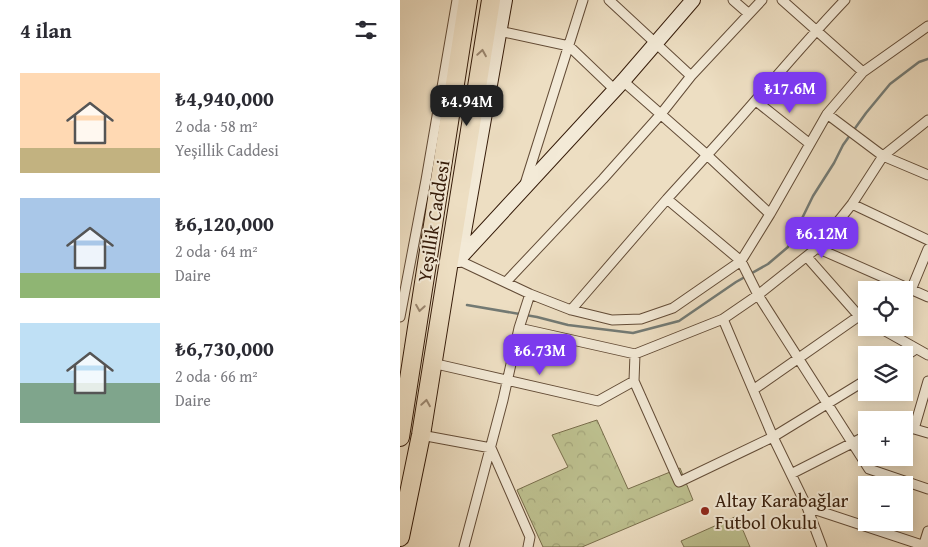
<!DOCTYPE html>
<html lang="tr">
<meta charset="utf-8">
<style>
:root{--surface:#fff;--page:#f2f2f3;--text:#2b2b33;--muted:#7c7c81;--accent:#7c3aed}
body{margin:0;font-family:"Gentium Book Plus",serif;background:var(--page);color:var(--text);height:100vh;display:flex;flex-direction:column;font-size:19px;white-space:nowrap}
*{box-sizing:border-box;margin:0}
p{font-size:16px;color:var(--muted)}
.icon{flex:none;width:28px;height:28px;fill:none;stroke:currentColor;stroke-width:2;stroke-linecap:round;stroke-linejoin:round}
.map{position:relative;flex:1;overflow:hidden}
.panel{display:flex;flex-direction:column;background:var(--surface);width:400px}
.panel>*{flex:none}
.buttons{position:absolute;left:458px;top:281px;display:grid;gap:10px}
.buttons a{display:grid;place-items:center;width:55px;height:55px;border-radius:0px;background:var(--surface);box-shadow:0 2px 12px #0003;font-size:25px}
.price{position:absolute;translate:-50% -42px;padding:0 11px;border-radius:10px;background:var(--accent);color:#fff;font-size:16px;line-height:32px;filter:drop-shadow(0 1px 2px #0008)}
.price::after{content:'';position:absolute;left:50%;top:30px;width:15px;height:11px;margin-left:-8px;background:inherit;clip-path:polygon(0 0,100% 0,50% 100%)}
.price.selected{background:#222;color:#fff}
ul{padding:0;list-style:none}
li{display:flex;align-items:center;gap:15px;height:125px;padding:0 20px}
li span{display:grid;place-items:center;flex:none;width:140px;height:100px;border-radius:0px;color:#555}
li>.icon{margin-inline-start:auto}
span .icon{width:60px;height:60px;fill:#fffc;stroke-width:1}
li b{font-size:21px}
h2{display:flex;justify-content:space-between;align-items:center;height:60px;padding:0 20px;font-size:21px}
main{display:flex;flex:1;min-height:0}
.map>svg:first-child{display:block}
.grass{fill:#bdc08f;stroke:#796e4c}
.park{fill:url(#park-crowns);stroke:#796e4c}
.lines{fill:none;stroke-linecap:round;stroke-linejoin:round}
.stream{stroke:#737a74;stroke-width:2.5}
.street-casing{stroke:#634c37;stroke-width:11}
.secondary-casing{stroke:#351b09;stroke-width:16}
.highway-casing{stroke:#351b09;stroke-width:20}
.street{stroke:#f3ead7;stroke-width:9}
.secondary{stroke:#f3ead7;stroke-width:14}
.highway{stroke:#eddec2;stroke-width:18}
.oneway{stroke:#9a866f}
.poi-dot{fill:#8f2418;stroke:#f3ead7;stroke-width:2}
.labels{text-anchor:middle;dominant-baseline:central;stroke-width:4;stroke-linejoin:round;paint-order:stroke}
.street-label{font-size:19px;fill:#351b09;stroke:#f3ead7}
.poi-label{font-size:19px;fill:#351b09;stroke:#f3ead7;text-anchor:start}
</style>
<main>
<section class="panel">
<h2>4 ilan<svg class="icon" aria-label="filters" viewBox="0 0 24 24"><path d="M4 7h16M4 17h16"/><circle cx="9" cy="7" r="2"/><circle cx="15" cy="17" r="2"/></svg></h2>
<ul>
<li><span style="background:linear-gradient(#ffd9b3 75%,#c2b280 0)"><svg class="icon" aria-label="home" viewBox="0 0 24 24"><path d="M3 11l9-7 9 7M6 9v11h12V9"/></svg></span><div><b>₺4,940,000</b><p>2 oda · 58 m²</p><p>Yeşillik Caddesi</p></div></li>
<li><span style="background:linear-gradient(#a9c7e8 75%,#8fb573 0)"><svg class="icon" aria-label="home" viewBox="0 0 24 24"><path d="M3 11l9-7 9 7M6 9v11h12V9"/></svg></span><div><b>₺6,120,000</b><p>2 oda · 64 m²</p><p>Daire</p></div></li>
<li><span style="background:linear-gradient(#bfe0f5 60%,#7fa58c 0)"><svg class="icon" aria-label="home" viewBox="0 0 24 24"><path d="M3 11l9-7 9 7M6 9v11h12V9"/></svg></span><div><b>₺6,730,000</b><p>2 oda · 66 m²</p><p>Daire</p></div></li>
</ul>
</section>
<div class="map">
<svg width="528" height="547" viewBox="0 0 528 547">
<defs>
<pattern id="park-crowns" width="20" height="18" patternUnits="userSpaceOnUse" patternTransform="scale(1.25)"><rect width="20" height="18" fill="#bdc08f"/><path d="M2 6a3 3 0 1 1 6 0M12 15a3 3 0 1 1 6 0" fill="none" stroke="#a3a47a"/></pattern>
</defs>
<rect width="100%" height="100%" fill="#eddec2"/>
<filter id="stains"><feTurbulence type="fractalNoise" baseFrequency=".004" numOctaves="4"/><feColorMatrix values="0 0 0 0 .2 0 0 0 0 .09 0 0 0 0 .02 0 0 0 .5 -.17"/></filter>
<radialGradient id="worn" r=".72"><stop offset=".6" stop-color="#630" stop-opacity="0"/><stop offset="1" stop-color="#630" stop-opacity=".3"/></radialGradient>
<path class="grass" d="M337,516L350,547H284L281,541Z"/>
<path class="park" d="M197,420L228,489L280,468L293,500L182,547H143L117,490L168,467L152,435Z"/>
<g class="lines">
<path class="stream" d="M67,305L137,317L168,325L233,333L279,321L336,282L368,264L388,247L413,196L434,163L443,145L466,113L490,84L519,62L528,59"/>
<g class="street-casing">
<path id="street" d="M209,0L291,76
M333,0L349,14
M382,0L463,72
M99,31L169,46L215,90
M356,101L410,144
M427,114L483,156L528,175
M528,120L483,156L452,204L417,248L358,295L323,319L373,437L407,507L528,547
M125,184L183,0
M267,199L341,261L358,295L469,469L528,489
M452,204L528,240
M370,214L307,155C354,104 397,50 445,0
M417,248L528,297
M407,257L459,316L466,320
M58,260L130,294L171,310L212,320L241,319L273,308L341,261L370,214L427,114L463,72L528,26
M106,282L203,179L261,114L291,76L362,0
M511,290L528,249
M171,310L267,199L307,155L223,81
M0,317L26,180L57,0
M119,328L235,354L323,319
M480,328L528,355
M504,357L516,349
M32,363L198,401L234,381L235,354
M234,381L279,482L373,437L466,380
M353,390L459,316
M504,426L528,433
M514,429L528,381
M21,435L91,448L130,537L128,547
M391,474L466,436
M407,507L422,547
M64,547L103,400L119,328L130,294
M523,547L528,531"/>
</g>
<g class="secondary-casing">
<path id="secondary" d="M48,260H58L223,81L293,0
M59,260L105,0"/>
</g>
<g class="highway-casing">
<path id="highway" d="M0,437L68,0
M0,537L21,435L91,0"/>
</g>
<use href="#street" class="street"/>
<use href="#secondary" class="secondary"/>
<use href="#highway" class="highway"/>
</g>
<defs><path id="oneway-chevron" d="M-2-3.5L2.5 0L-2 3.5" fill="none" stroke-width="1.6" stroke-linecap="round" stroke-linejoin="round" transform="scale(1.25)"/></defs>
<g class="oneway">
<use href="#oneway-chevron" transform="translate(82 53) rotate(-81)"/>
<use href="#oneway-chevron" transform="translate(20 308) rotate(99)"/>
<use href="#oneway-chevron" transform="translate(26 403) rotate(-81)"/>
</g>
<circle class="poi-dot" cx="305" cy="511" r="5"/>
<g class="labels">
<g class="street-label">
<text transform="translate(33 221) rotate(-81)">Yeşillik Caddesi</text>
</g>
<g class="poi-label">
<text x="315" y="500">Altay Karabağlar<tspan x="315" dy="22">Futbol Okulu</tspan></text>
</g>
</g>
<rect width="100%" height="100%" filter="url(#stains)"/>
<rect width="100%" height="100%" fill="url(#worn)"/>
</svg>
<div class="buttons">
<a><svg class="icon" aria-label="locate" viewBox="0 0 24 24"><circle cx="12" cy="12" r="6"/><path d="M12 2v4M12 18v4M2 12h4M18 12h4"/></svg></a>
<a><svg class="icon" aria-label="layers" viewBox="0 0 24 24"><path d="M12 4l9 5-9 5-9-5zM3 14l9 5 9-5"/></svg></a>
<a>+</a>
<a>−</a>
</div>
<b class="price" style="left:390px;top:114px">₺17.6M</b>
<b class="price selected" style="left:67px;top:127px">₺4.94M</b>
<b class="price" style="left:422px;top:259px">₺6.12M</b>
<b class="price" style="left:140px;top:376px">₺6.73M</b>
</div>
</main>
